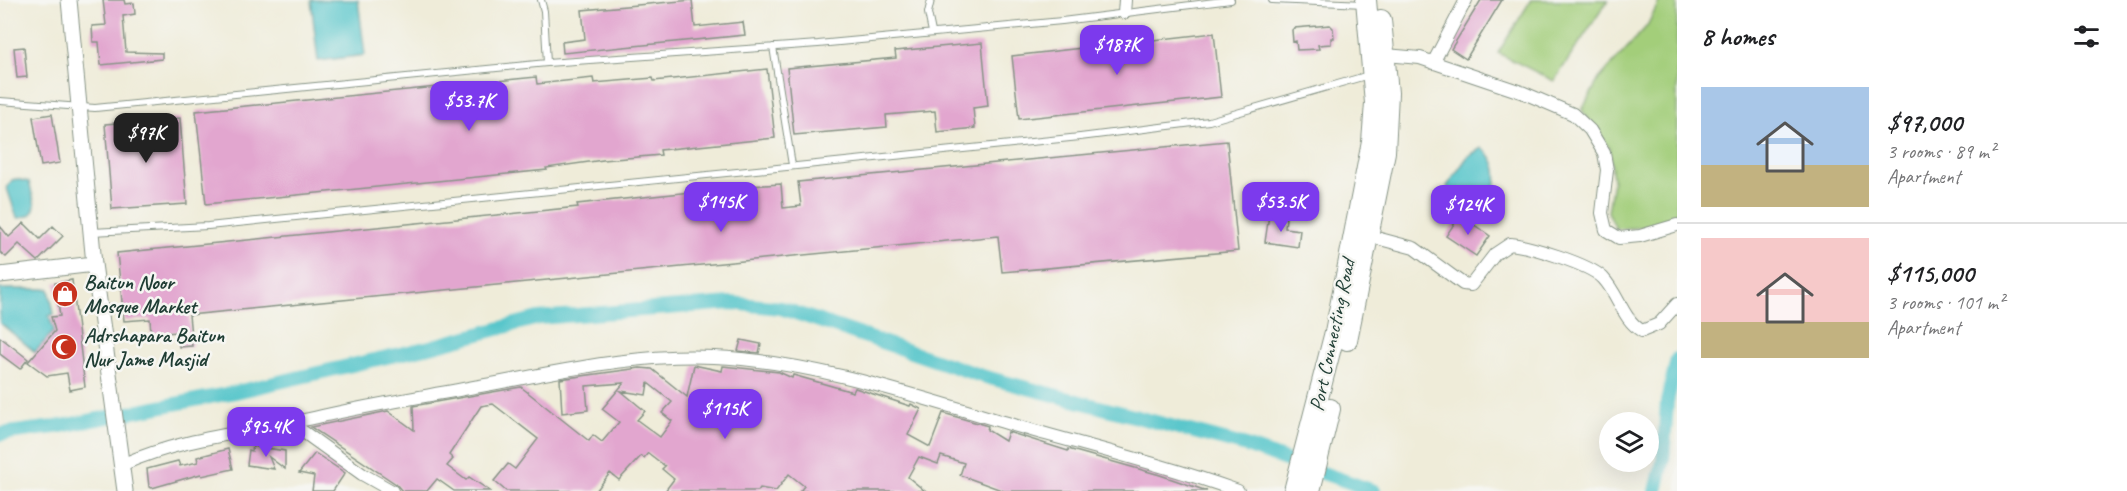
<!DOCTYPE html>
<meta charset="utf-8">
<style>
:root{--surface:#fff;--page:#f6f6f6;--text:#202124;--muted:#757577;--line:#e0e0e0;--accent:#7c3aed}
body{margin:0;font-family:Caveat,sans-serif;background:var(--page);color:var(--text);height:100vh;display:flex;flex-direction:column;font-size:22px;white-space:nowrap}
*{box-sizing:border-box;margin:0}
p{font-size:20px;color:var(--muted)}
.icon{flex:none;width:33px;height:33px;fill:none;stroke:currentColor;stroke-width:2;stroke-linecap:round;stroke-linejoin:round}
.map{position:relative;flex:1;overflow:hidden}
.side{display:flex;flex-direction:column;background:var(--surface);width:450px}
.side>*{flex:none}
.buttons{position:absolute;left:1599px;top:412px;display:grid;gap:12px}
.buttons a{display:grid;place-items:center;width:60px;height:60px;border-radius:50%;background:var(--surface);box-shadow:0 6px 24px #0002;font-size:30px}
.price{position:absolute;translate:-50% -51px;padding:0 14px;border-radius:12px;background:var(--accent);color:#fff;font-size:20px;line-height:39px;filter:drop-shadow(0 2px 3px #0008)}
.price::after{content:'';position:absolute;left:50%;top:36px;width:18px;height:14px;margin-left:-9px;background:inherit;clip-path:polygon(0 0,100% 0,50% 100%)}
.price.current{background:#222;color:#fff}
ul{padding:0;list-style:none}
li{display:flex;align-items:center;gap:18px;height:150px;padding:0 24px}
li+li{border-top:2px solid var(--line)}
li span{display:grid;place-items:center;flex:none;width:168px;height:120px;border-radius:0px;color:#555}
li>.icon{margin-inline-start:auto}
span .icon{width:72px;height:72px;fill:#fffc;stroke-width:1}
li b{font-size:26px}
h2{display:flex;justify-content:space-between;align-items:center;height:72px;padding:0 24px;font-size:26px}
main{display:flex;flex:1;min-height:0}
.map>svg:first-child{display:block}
.green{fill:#a3ce7a;stroke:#618657;stroke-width:1.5}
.water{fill:#58c6cb;stroke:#3c8280;stroke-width:1.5}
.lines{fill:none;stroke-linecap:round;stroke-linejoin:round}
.canal{stroke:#58c6cb;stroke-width:14}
.building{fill:#e2a6cf;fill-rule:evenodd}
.service-casing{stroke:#879486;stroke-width:8}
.minor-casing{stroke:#879486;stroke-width:14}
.tertiary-casing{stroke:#879486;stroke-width:17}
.trunk-casing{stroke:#879486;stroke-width:22}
.service{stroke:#fff;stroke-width:6}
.minor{stroke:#fff;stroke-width:12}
.tertiary{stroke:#fff;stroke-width:15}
.trunk{stroke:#fff;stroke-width:20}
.labels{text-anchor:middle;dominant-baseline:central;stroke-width:5;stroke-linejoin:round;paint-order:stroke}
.poi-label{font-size:21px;font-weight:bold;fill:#1f3d34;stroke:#f6f6f2;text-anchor:start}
.street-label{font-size:21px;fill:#1f3d34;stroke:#f6f6f2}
</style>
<main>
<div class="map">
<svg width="1677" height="491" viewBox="0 0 1677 491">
<rect width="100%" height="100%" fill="#f6f6f2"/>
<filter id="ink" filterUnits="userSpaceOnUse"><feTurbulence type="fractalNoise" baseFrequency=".0167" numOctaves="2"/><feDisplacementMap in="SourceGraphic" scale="12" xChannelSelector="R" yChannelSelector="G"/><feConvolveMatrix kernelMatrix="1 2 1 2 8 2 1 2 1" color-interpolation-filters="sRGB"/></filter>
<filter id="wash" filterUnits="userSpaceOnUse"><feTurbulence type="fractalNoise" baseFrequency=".008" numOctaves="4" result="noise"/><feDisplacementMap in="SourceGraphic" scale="24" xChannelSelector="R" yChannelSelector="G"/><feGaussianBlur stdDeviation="1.35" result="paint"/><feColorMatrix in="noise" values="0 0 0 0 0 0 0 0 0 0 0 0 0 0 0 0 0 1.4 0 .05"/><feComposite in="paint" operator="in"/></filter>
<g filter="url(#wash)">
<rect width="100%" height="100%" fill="#efecd9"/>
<path class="green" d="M1531,0H1608L1554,81L1498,53Z
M1660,0H1677V220L1645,227L1616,229L1608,212L1613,181L1610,149L1582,110L1599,79L1647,26Z"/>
<path class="water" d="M311,0H358L365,55L318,61Z
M1482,148C1503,164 1499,190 1484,207C1467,215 1452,201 1447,186L1468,156Z
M16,179L29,182L35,205C34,214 27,218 17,218L7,188L12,180Z
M0,289H49L54,314L49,316L54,331L35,352L0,323Z"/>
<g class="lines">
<path class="canal" d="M0,434L62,426L236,392L430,347L538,318L731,303L781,308L982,376L1243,445L1374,491
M1656,491L1663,461L1667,402L1677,359"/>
</g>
<g id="blocks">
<path class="building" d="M103,0H124L125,4L134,3L135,14L123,16L126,52L162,53V59L101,65L99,42H93L92,26L106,25Z
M692,0L695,27L743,22L745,35L563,53L562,42L585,39L582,10Z
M1481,0H1502L1466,59L1451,49Z
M1330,25L1333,28L1334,38H1331V44L1318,45L1319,49L1297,50L1296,41L1293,42L1292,30L1294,28Z
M1214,33L1221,97L1019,119L1012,56Z
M982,43L988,106L973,108L975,128L937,132L935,111L886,115L887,127L794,135L787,68L896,58L895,51Z
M24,47L27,77L17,78L14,48Z
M767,69L775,138L660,150L661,155L603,160L546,168L547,170L206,204L196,111L536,77L537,84L593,78L594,83L653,78L654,81Z
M52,114L60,163L41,166L33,117Z
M180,118L187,204L112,209L105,124Z
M1227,141L1238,251L1002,272L998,236L189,315L192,346L179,347L178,332L151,334L150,319L124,321L117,253L578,207L577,204L749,186L781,184L783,208L801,206L798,182Z
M1269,215L1286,218L1285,228L1300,230L1298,247L1265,242Z
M1460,215L1490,236L1476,256L1446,236Z
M24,223L40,239L53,226L63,236L38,261L19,244L6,257L0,252V226L9,237Z
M72,280L85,387L70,390L67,373L47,376L28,362L55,331L51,317L60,316L55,283Z
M0,337L28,359L20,369L0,354Z
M741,340L761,344L759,353L738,351Z
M694,365L722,371L723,366L779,372L792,378L793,375L853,392L855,388L910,406L911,404L921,409L908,435L930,447L943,413L988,426L987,430L1005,441L1008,432L1068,451V449L1160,475L1207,491H1004L960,475L964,463L941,456L938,464L919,457L908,477L925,491H800L804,486L789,474L776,491L760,488L758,491H665L674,479L662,469L665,466L648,453L644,458L641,456L619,480L610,473L596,491H506L494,481L508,464L515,469L538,439L493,404L481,406L449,455L453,459L447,466L466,480L469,477L490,491H454L437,479L427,491H402L396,484L311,427L388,411L414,430L413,406L521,387L589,441L593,435L602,442L619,422L602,409L624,383L586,386L588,410L562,413L560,379L640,368L652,369L687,397ZM648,383L672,402L662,413L672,421L660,437L637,420L645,411L621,391L646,395Z
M253,446L285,451V469L269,457L274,469L247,465L249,450L252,451Z
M228,449L233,469L202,476L201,474L152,488L149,487L147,469L178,461L180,466L198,462L197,457Z
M315,453L345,473L333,491H312L314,476L299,473Z"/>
</g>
</g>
<g filter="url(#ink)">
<use href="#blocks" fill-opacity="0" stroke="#879486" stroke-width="1.5"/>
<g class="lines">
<g class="service-casing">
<path id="service" d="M541,0L544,11L547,63
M931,0L928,13L932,32
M1272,0L1365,4
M773,47L792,165
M0,101L95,108L547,63L818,44L1062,21L1231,0
M92,232L208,226L1080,137L1209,121L1369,75"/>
</g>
<g class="minor-casing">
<path id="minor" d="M1124,13L1125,0
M1386,55L1420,58L1524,93L1573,114L1590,130L1604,153L1607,170L1602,213L1606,230L1619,238L1640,236L1677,225
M1433,63L1466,0
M1369,236L1414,248L1463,284L1471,285L1495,254L1510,244C1530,246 1589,264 1603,278C1619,295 1622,319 1642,331L1659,324L1677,304
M291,423L362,474L392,491
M121,465C189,435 251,433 322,416C374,404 427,396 480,386C558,372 635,353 714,357C819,362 917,397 1017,426C1091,447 1165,465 1238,491"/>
</g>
<g class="tertiary-casing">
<path id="tertiary" d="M69,0L94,264L125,491
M0,275L94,264"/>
</g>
<g class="trunk-casing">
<path id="trunk" d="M1347,340L1385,152L1388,93L1381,20
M1294,491L1335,332L1372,142L1375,103L1366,0
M1310,491L1330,409"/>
</g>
<use href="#service" class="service"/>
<use href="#minor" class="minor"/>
<use href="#tertiary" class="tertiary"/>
<use href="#trunk" class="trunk"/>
</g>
</g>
<defs>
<g id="shop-disc" transform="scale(1.35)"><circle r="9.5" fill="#c8321e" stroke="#f6f6f2"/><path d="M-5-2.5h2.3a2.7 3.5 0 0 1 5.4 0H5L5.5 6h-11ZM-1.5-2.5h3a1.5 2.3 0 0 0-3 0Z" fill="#fff"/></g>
<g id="mosque-disc" transform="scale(1.35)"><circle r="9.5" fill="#c8321e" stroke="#f6f6f2"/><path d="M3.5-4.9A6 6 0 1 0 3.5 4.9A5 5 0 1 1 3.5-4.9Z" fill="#fff"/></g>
</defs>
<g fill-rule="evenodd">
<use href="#shop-disc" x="65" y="294"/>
<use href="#mosque-disc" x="64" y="347"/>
</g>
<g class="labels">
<g class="poi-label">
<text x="84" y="282">Baitun Noor<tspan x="84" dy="24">Mosque Market</tspan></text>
<text x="84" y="335">Adrshapara Baitun<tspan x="84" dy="24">Nur Jame Masjid</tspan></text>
</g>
<g class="street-label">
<text transform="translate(1332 335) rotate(-78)">Port Connecting Road</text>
</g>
</g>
</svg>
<div class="buttons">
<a><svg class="icon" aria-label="layers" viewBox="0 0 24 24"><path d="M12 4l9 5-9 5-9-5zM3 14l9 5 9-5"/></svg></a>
</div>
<b class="price" style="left:1117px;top:76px">$187K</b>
<b class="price" style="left:469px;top:132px">$53.7K</b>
<b class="price current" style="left:146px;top:164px">$97K</b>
<b class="price" style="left:721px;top:233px">$145K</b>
<b class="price" style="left:1281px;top:233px">$53.5K</b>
<b class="price" style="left:1468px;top:236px">$124K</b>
<b class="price" style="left:725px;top:440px">$115K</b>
<b class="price" style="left:266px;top:458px">$95.4K</b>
</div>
<section class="side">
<h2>8 homes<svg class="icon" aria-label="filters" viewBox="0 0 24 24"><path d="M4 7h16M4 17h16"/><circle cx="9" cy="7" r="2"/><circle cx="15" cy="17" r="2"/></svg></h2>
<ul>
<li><span style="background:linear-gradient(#a9c7e8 65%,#c2b280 0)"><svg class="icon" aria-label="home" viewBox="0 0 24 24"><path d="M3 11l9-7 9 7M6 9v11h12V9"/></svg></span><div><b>$97,000</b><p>3 rooms · 89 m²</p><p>Apartment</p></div></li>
<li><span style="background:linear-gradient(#f6c9c9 70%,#c2b280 0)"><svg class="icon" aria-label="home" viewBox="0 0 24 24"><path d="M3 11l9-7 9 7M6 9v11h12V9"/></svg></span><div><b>$115,000</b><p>3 rooms · 101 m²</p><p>Apartment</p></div></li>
</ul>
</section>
</main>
